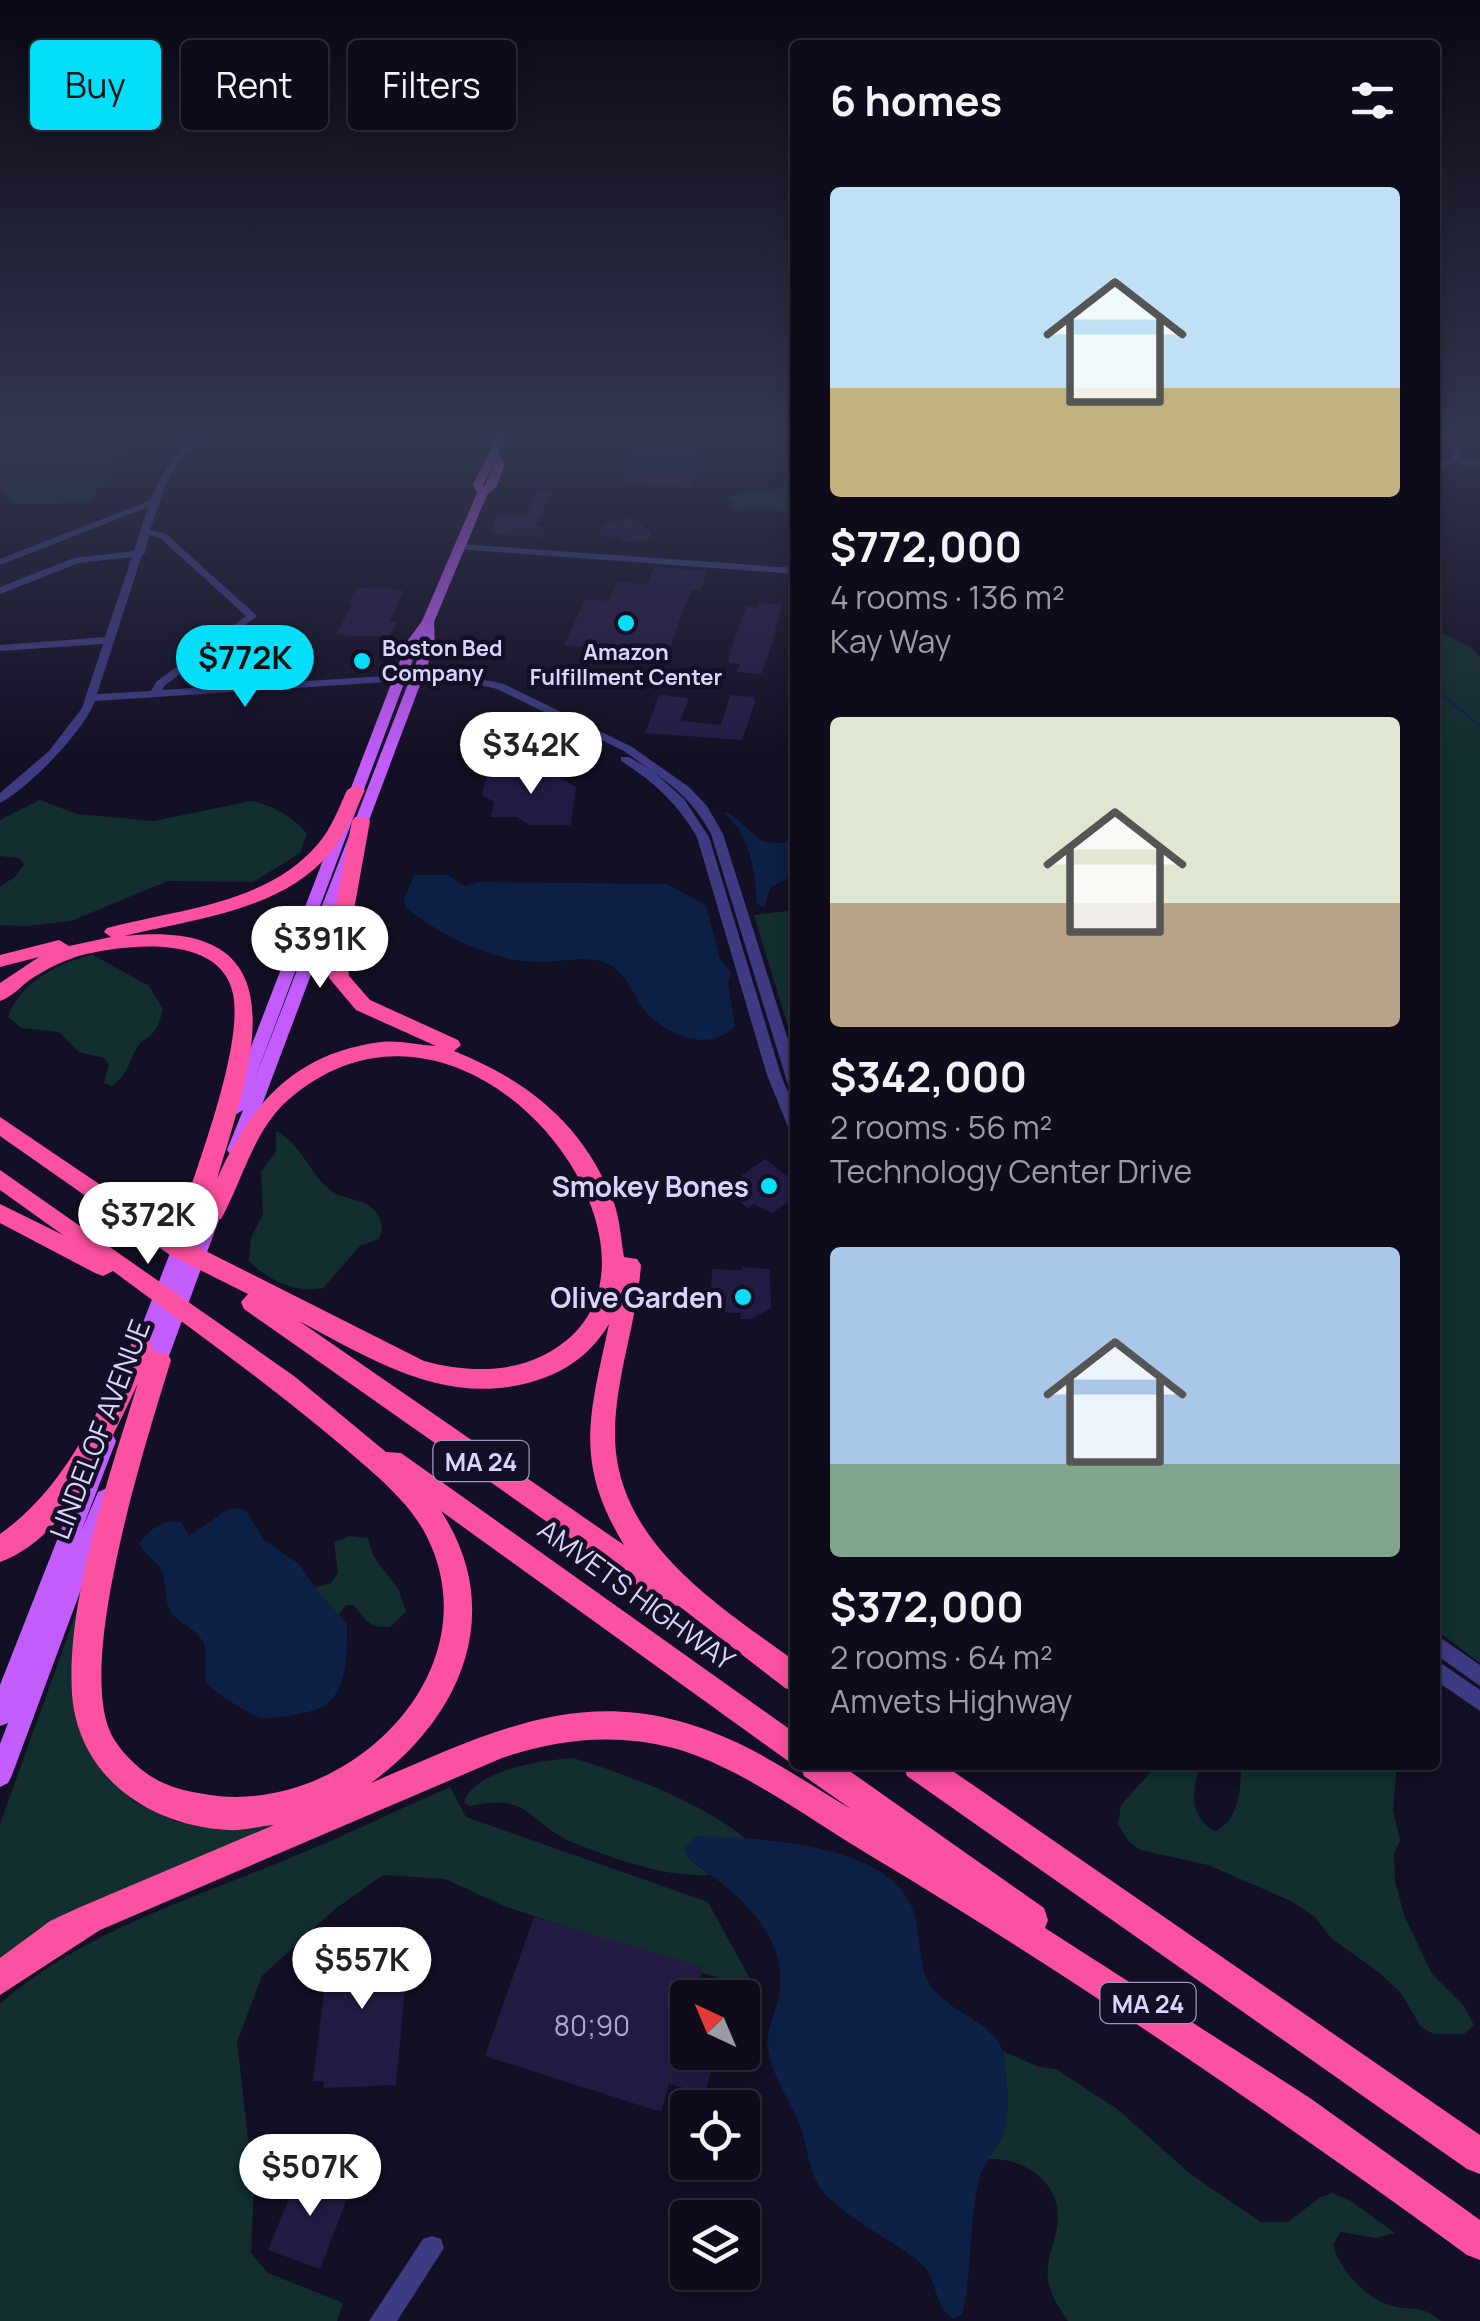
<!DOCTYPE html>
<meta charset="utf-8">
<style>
:root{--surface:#0e0b1b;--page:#1c1928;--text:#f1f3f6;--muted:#9b9ba3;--line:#2e2b3a;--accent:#04def9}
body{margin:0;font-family:Manrope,sans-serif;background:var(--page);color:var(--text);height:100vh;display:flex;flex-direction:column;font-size:38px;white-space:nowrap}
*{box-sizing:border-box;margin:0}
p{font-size:32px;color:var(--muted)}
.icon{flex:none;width:55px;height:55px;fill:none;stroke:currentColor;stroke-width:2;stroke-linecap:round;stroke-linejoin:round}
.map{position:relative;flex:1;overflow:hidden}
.panel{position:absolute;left:790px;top:40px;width:650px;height:1730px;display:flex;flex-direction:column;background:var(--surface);border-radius:10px;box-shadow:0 5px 15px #0003,0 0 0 2px var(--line)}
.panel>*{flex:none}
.top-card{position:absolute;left:30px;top:40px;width:610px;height:90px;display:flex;gap:20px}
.needle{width:65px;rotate:316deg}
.controls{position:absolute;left:670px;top:1980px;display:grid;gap:20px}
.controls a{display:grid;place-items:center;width:90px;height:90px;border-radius:10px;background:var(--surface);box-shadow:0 5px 15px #0003,0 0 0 2px var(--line);font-size:50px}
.price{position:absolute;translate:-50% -85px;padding:0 22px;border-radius:35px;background:#fff;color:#222;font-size:32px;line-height:65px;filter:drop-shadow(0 2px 5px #0008)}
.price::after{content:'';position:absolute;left:50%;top:60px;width:30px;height:22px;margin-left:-15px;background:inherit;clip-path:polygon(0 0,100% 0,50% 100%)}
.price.active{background:var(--accent);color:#111}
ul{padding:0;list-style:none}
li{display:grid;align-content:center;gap:20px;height:530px;padding:0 40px}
li span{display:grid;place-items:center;height:310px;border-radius:10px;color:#555}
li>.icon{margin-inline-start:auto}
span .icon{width:180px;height:180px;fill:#fffc;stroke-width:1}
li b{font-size:42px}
h2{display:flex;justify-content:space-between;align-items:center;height:120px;padding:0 40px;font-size:42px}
.tag{padding:0 35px;border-radius:10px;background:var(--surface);box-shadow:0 5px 15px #0003,0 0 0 2px var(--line);font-size:35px;line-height:90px}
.tag.active{background:var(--accent);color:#111}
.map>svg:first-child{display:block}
.green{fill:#122e2e}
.water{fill:#0d2146}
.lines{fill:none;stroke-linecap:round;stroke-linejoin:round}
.stream{stroke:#0d2146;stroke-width:2.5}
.building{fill:#241b45}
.minor{fill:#3e3b83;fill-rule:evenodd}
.major{fill:#c25cfc;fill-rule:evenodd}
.highway{fill:#fc50a0;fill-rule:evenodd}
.poi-dot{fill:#04def9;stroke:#130f24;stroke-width:4}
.labels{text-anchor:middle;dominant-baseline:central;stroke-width:9;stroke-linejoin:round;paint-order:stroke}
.far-poi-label{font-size:22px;font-weight:bold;fill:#d9d3fe;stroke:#130f24;text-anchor:start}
.shield{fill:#130f24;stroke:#9e98bd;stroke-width:2.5}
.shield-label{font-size:25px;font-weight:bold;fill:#d9d3fe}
.poi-label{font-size:28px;font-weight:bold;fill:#d9d3fe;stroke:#130f24;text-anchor:end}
.street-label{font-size:28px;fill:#d9d3fe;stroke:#130f24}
.near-number-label{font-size:28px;fill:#aca5d0}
</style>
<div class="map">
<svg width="1480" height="2321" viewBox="0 0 1480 2321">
<rect width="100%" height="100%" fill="#130f24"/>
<path class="green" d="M114,436H140L87,503L13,504L0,485V446L34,441L69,450Z
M795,456V516L767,507L731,510L732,504L724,495L771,492L787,479L784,464Z
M1435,629L1473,649L1480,657V1663L1435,1629Z
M40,800L77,814L154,821L251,801C269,804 296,818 307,834L300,853L253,882L168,881L71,921L27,926L0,925V886L15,877L24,864L19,858L0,856V820Z
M795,910V1050L754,915Z
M93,955L149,986L163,1009C155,1044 145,1032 135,1051C128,1066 127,1075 112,1086L104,1083L109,1064L104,1058L79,1052L59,1032L21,1028L8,1017C20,982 59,962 93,955Z
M276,1131C302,1144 308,1172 330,1190C343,1200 363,1198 374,1210C382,1218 384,1229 379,1239L360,1246L323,1288C297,1294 267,1280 249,1261L251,1238L263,1214L261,1172L276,1152Z
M349,1536L368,1538L374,1557L398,1589L406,1611L390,1627C367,1628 366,1619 353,1605H346L338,1615L315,1588L331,1583L338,1573L334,1542Z
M90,1574L81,1732L97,1764L135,1802L177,1822L225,1826L282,1819L285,1825L0,1960V1824Z
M573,1758C634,1777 700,1801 750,1842L696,1837L689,1859L710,1875C664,1877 617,1860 574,1843C526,1823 534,1793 470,1806L464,1803C474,1769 544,1760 573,1758Z
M1157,1765H1201C1191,1789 1189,1820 1216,1831C1239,1819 1241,1789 1241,1765H1397L1393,1810L1400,1840L1394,1854L1395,1881L1404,1915L1432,1974L1464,2006L1474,2025L1464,2034H1434L1421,2027L1401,1993L1381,1974L1331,1938L1315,1917L1291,1901L1208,1865L1140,1850L1128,1841L1118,1824L1121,1805Z
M450,1787L466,1817L708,1902L754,1986L718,1978L504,1906L445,1879L383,1875L335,1909L262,1976L237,2042L254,2191L251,2253L268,2273L343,2303L337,2321H0V2004C79,1935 177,1904 273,1865C333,1841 391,1813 450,1787Z
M1003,2051L1039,2067L1056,2069L1117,2109L1193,2176L1261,2222H1288L1319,2198L1332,2193L1351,2201L1395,2233L1376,2238L1340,2232L1333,2245C1340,2269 1362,2295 1387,2304C1409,2313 1419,2302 1441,2321H1068C1059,2307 1050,2296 1048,2279C1045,2258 1058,2238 1058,2217C1058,2180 1022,2157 988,2159C1014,2130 1008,2087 1003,2051Z"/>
<path class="water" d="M728,812L763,842L781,843L795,837V874L770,888L764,908L757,904C755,871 751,836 724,813Z
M414,875H447L465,886L479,882L667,884L706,905L720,959L731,973L728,984L735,1026C711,1053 668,1036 647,1013C633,997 629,976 610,965C592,954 560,962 541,962C492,962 444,937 406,908L404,899Z
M239,1508L247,1512L264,1540L299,1564L315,1588L347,1624C347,1650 349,1685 327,1704C319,1712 272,1720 260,1718C253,1716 213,1691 209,1686C201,1676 209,1655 203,1642C196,1629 184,1626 174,1616C164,1606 167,1586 162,1572C157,1559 144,1556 139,1543C149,1531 163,1518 181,1522L189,1536L227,1510Z
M696,1836C754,1838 883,1842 911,1905C923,1931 915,1961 931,1986C948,2012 991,2020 1003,2051C1007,2061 1008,2107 1007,2119C1006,2143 985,2157 979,2180C968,2224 973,2271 962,2314L954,2319C933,2307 938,2278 920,2262C894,2241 831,2210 818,2184C808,2167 807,2144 800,2126C791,2101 771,2075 768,2049C765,2027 778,2010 780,1990C786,1928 732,1890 689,1859L684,1848Z"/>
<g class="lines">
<path class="stream" d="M1435,689L1480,726"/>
</g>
<path class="building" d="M632,450L698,451L692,487L623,486Z
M535,492H552L536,526L545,527L542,537L491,534L497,516L526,517Z
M633,517L651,533L649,539L624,542L619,537L598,536L604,524Z
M654,567L707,571L700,590H691L668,652L564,645L585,599L609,601L617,582L647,584Z
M376,587L403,590L390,622H397L389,637L335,635L353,604H349L356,589Z
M759,603L782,604L772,644L761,674L737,672L740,664L728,663L730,652L746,607H757Z
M659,695L689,698L680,721L721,725L730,695L753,697L755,702L742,740L645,733Z
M487,772L552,773L576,787L571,825H529L517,817H491L494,802L482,795Z
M765,1159L795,1182V1197L772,1213L754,1204L748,1208L736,1199L744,1193L739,1189L749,1182L741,1176Z
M743,1267L770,1269L771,1308L752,1319H740L741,1313L715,1312L716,1293H711L712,1269L742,1270Z
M534,1917L703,1967L694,1998H688V2052H716L705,2094L669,2084L661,2112L485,2056Z
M410,1935L396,2085L323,2088L324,2081H313L331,1938Z
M301,2169L352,2186L320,2269L268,2250Z"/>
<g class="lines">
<path class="minor" d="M60,436H79L80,438L76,441Z
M194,436H203L180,460L165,486L150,530L166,534L257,616L164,686L162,690L417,674L462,675L504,684L632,747L689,787L707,806L723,834L795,1062V1090L788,1085L711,834C695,805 681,792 655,773L684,799L709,837L781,1075L795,1109V1132L788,1127L767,1075L697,837C678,804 653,781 621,761V757H629L649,769L624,751L497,689L462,681L417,680L95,701C84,731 29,788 0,803V793L49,751L82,708L103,644L0,651V645L105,637L132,557L79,563L0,594V587L74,558L134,551L148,507L0,565V559L151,500C159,475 175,455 194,436ZM149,535L160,538L246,616L156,682L151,691L97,694L142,555L145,553Z
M1436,436H1446L1460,450V458L1480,461V467L1456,463L1435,470V464L1451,459L1452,451Z
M460,544L795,568V574L457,549L455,547Z
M1435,1634L1480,1665V1686L1435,1654Z
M1435,1659L1480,1690V1711L1435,1680Z
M432,2236L441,2239L444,2248L397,2321H369L423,2239Z"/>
<path class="major" d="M497,436H507L498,454L505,463L497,486L487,495L434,622L435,645L245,1150L242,1154H230L227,1150L243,1110L235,1115L227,1109L408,640L422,621L477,493L473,485ZM495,463L484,487L483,485ZM423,637V645L254,1081L420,641Z
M204,1182L213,1189L210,1196L218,1191L224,1193L227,1198L162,1375L159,1381L152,1383L145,1381L142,1375L147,1363L138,1369L131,1367L128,1361L195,1189Z
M106,1432L113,1435L116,1441L81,1532L98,1492L105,1489L112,1492L115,1498L12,1775L8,1783L0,1787V1744L8,1723L0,1726V1685L96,1441L99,1435Z"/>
<path class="highway" d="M356,785L365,790C355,811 346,834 331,852C282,911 194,919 124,936C310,916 249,1070 217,1179C251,1103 295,1053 381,1042C398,1040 418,1045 436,1046L356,1010L329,978L326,954L352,821L355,817H367L370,821L346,954L349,976L370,1000L458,1040L461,1045L454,1051C529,1081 584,1125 614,1203C620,1220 621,1240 624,1257L637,1259L641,1265C637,1321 616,1375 615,1431C613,1540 716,1604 795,1661V1692L785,1688L679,1606L664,1604L244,1309L241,1302L248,1294L170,1255L0,1136V1117L176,1236L424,1361C469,1373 516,1374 556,1348C702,1255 469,942 288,1100C253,1131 243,1180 221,1219H205L203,1209L190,1208L186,1202C202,1152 243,1044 233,994C221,934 130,944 86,954C66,959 48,968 31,979C21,986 12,997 0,1001V983L39,957L0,967V955L59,940L69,946L111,937L104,932L107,928C179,909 267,904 318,844C331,829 339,808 347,790ZM299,1321C375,1361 449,1409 538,1380C569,1370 592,1352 609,1324C590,1415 573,1460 624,1545Z
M0,1170L294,1376L386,1452L401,1453L795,1733V1766L441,1511C507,1612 461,1718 371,1783C503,1727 596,1676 738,1743C777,1762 814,1787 851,1809L804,1776L800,1765H841L1044,1908L1048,1920L1045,1928L1310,2098L1480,2220V2260L1467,2255C1274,2114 1076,1979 871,1856C812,1821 738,1765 673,1748C615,1733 558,1739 502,1758L100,1930L0,1995V1958L50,1921L78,1908L274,1825C259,1826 243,1831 228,1830C150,1826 78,1777 72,1694C66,1600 110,1473 138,1383C110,1443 67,1538 0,1562V1534C68,1486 96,1412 133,1341L142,1338L151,1341L153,1352L167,1353L171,1360C146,1442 79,1651 109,1729C115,1745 129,1759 142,1770C161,1785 180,1790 204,1794C340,1819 494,1677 428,1539C411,1502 371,1471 341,1445C268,1383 190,1328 113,1271L103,1276L95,1273L0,1223V1204L63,1235L0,1190Z
M903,1765H944L1480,2135V2174L1467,2169L907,1776Z"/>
</g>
<linearGradient id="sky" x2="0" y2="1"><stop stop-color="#0a0814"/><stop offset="0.57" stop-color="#333750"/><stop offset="1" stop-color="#333750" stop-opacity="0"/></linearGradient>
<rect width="1480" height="761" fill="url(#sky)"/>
<g class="poi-dot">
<circle cx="626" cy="623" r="10"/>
<circle cx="362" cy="661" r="10"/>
<circle cx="769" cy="1186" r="10"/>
<circle cx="743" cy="1297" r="10"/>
</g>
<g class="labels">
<g class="far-poi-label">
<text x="382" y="648">Boston Bed<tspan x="382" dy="25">Company</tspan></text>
<text x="626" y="652" text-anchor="middle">Amazon<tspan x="626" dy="25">Fulfillment Center</tspan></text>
</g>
<g class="shield">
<rect x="433.5" y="1441" width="95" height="40" rx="8"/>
<rect x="1100.5" y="1983" width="95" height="40" rx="8"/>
</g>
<g class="shield-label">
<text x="481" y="1461">MA 24</text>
<text x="1148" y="2003">MA 24</text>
</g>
<g class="poi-label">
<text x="749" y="1186">Smokey Bones</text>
<text x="723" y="1297">Olive Garden</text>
</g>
<g class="street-label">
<text transform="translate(99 1429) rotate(-69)">LINDELOF AVENUE</text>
<text transform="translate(637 1594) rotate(36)">AMVETS HIGHWAY</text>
</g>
<g class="near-number-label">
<text x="592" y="2025">80;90</text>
</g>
</g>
</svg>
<div class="controls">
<a><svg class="needle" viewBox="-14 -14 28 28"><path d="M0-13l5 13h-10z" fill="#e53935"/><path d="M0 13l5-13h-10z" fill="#9b9ba3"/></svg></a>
<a><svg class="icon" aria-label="locate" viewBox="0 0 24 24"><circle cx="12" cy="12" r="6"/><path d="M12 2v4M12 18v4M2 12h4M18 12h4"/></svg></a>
<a><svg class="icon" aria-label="layers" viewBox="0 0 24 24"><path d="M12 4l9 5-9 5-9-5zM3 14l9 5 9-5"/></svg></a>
</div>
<b class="price active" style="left:245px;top:710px">$772K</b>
<b class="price" style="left:531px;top:797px">$342K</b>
<b class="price" style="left:320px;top:991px">$391K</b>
<b class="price" style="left:148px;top:1267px">$372K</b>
<b class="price" style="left:362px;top:2012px">$557K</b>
<b class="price" style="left:310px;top:2219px">$507K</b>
<div class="top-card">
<a class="tag active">Buy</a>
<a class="tag">Rent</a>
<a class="tag">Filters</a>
</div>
<section class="panel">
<h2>6 homes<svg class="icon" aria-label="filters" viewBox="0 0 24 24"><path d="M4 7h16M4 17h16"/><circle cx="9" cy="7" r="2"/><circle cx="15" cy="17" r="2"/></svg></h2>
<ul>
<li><span style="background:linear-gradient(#bfe0f5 65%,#c2b280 0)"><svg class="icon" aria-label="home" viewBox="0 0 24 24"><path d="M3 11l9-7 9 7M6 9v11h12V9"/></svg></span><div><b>$772,000</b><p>4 rooms · 136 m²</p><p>Kay Way</p></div></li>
<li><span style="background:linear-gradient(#dfe7d0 60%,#b9a48a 0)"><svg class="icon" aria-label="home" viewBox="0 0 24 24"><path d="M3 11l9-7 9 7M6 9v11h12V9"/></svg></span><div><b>$342,000</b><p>2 rooms · 56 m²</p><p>Technology Center Drive</p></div></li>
<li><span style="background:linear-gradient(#a9c7e8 70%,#7fa58c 0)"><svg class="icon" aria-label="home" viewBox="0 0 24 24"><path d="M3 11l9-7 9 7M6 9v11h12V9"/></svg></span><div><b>$372,000</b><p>2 rooms · 64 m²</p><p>Amvets Highway</p></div></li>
</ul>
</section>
</div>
